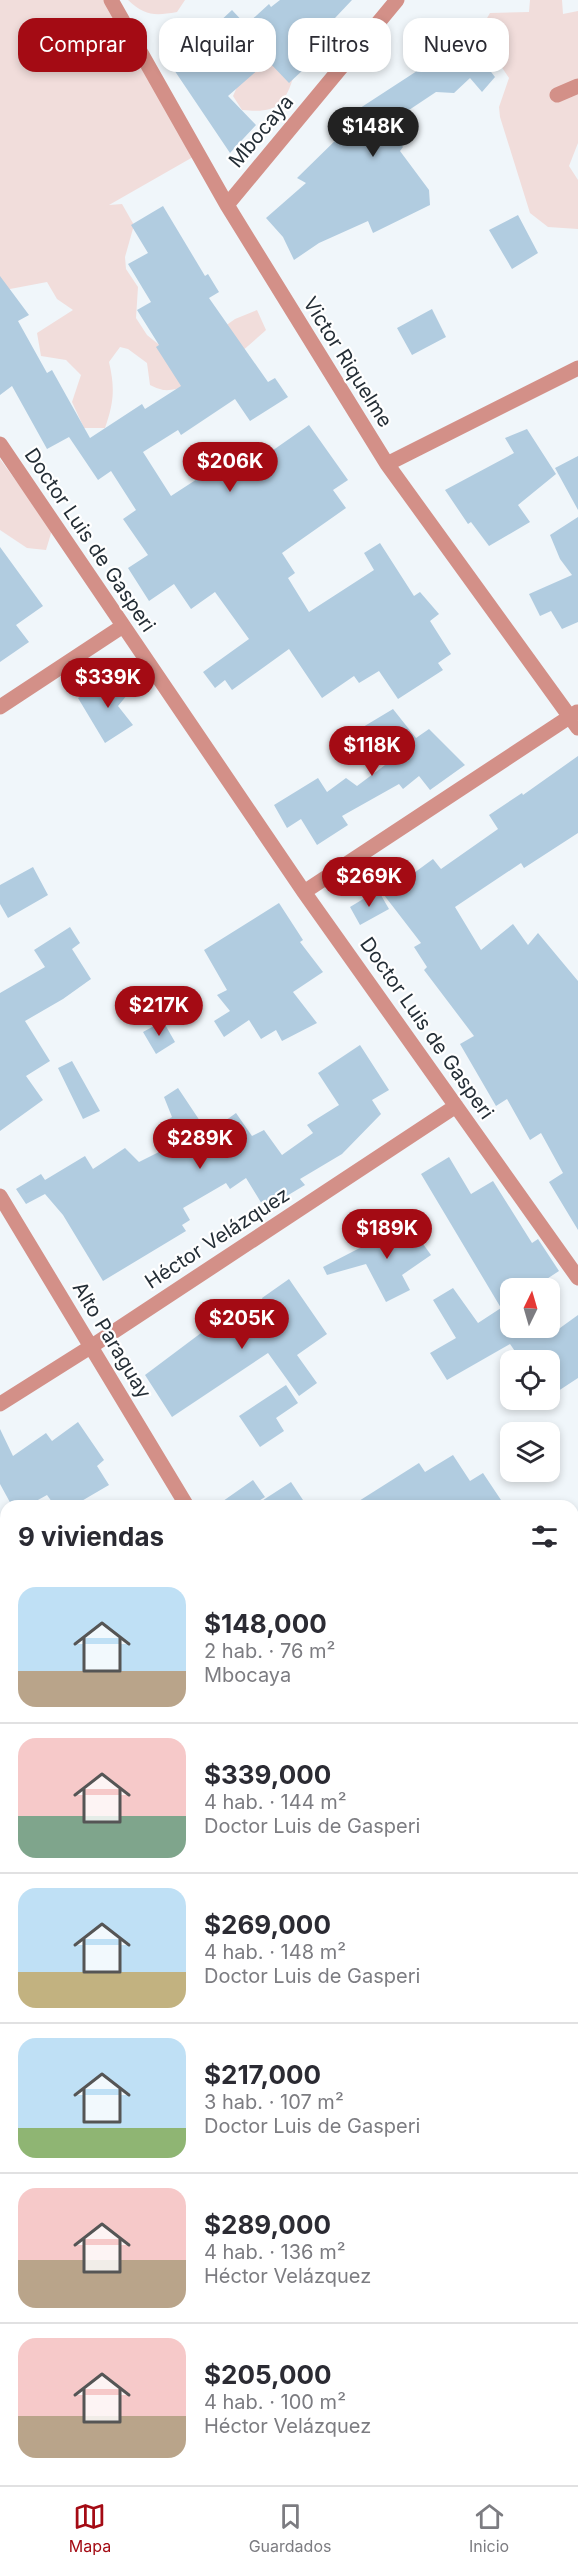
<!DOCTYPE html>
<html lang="es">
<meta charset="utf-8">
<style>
:root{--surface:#fff;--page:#f2f2f3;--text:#2b2b33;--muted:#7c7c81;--line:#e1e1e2;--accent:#a40b14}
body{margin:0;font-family:Inter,sans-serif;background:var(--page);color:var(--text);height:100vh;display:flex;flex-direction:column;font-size:22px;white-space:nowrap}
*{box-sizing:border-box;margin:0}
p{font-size:20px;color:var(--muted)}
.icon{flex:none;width:33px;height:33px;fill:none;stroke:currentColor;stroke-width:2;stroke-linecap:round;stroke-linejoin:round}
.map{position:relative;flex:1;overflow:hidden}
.drawer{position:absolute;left:0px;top:1500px;width:579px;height:986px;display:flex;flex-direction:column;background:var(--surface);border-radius:18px 18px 0 0;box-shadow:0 3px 9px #0003}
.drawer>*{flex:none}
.top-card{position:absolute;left:18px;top:18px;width:543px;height:54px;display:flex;gap:12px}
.needle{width:39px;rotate:5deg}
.buttons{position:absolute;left:500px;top:1278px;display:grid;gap:12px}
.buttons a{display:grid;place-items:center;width:60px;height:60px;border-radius:12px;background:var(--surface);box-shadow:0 3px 9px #0003;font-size:30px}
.price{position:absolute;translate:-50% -51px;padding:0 14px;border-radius:21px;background:var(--accent);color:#fff;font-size:20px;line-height:39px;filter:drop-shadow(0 2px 3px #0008)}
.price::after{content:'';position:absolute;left:50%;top:36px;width:18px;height:14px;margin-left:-9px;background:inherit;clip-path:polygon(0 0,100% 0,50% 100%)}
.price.current{background:#222;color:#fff}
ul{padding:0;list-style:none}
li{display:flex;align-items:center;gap:18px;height:150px;padding:0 18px}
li+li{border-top:2px solid var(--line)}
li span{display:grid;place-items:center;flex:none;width:168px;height:120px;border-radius:18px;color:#555}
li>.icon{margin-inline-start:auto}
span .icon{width:72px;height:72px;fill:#fffc;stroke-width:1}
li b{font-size:26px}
h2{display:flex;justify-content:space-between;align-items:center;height:72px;padding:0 18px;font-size:26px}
.tag{padding:0 21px;border-radius:18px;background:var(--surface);box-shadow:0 3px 9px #0003;font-size:21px;line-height:54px}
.tag.current{background:var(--accent);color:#fff}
.tabs{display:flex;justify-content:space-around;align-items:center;height:84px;border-top:2px solid var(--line);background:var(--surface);font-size:16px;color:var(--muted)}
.tabs a{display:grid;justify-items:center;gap:3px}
.tabs .current{color:var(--accent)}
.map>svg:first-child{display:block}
.green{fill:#f1dddb}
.building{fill:#b1cce0}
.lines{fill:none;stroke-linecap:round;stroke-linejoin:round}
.minor{stroke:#d39088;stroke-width:15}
.labels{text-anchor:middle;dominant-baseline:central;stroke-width:4.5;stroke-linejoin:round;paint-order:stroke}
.street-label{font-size:20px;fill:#242e36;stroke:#fff}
</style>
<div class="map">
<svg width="578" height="2485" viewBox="0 0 578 2485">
<rect width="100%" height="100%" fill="#f0f6fa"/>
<path class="green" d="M0,0H119L193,157L109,205L122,204L134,225L125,257L126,269L138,287L136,318L147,335L163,348L214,334L235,319L257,310L266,330C244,350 196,393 163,390C159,389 154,387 150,385L147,363L128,349L120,347L109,362C115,388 114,402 105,428H84L72,402L81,375L66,360L41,356L37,333L73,310L57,299L47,282L10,289L0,293Z
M128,0H185L177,12C155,16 145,16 128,0Z
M530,0H562L563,14L578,11V143L569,166L578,180V229L548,227L530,213L500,117L499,107L509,78L497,60L482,50L480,30L490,13L529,12Z
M264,64L283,65L294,75C284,108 275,113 242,110L233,96L243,74Z
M0,459L52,530L46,550L27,548L0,530Z"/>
<path class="building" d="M280,0H352L335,18L337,20L313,51L318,56L289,83L268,61L228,96L256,125L230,153L160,49L191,27L200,40L232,10L246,25L269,4L271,7Z
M453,31L476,55L477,54L495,77L482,92L470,78L454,93L436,92L385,126L403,147L400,151L429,190L430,205L373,233L368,221L319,243L294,260L283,237L266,218L306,183L297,178L345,131L337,128L354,112L420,69L415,64L436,43L438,45Z
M163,206L205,276L208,274L219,292L209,298L268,382L275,378L288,397L250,421L235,399L181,435L178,430L143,452L171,496L228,459L239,474L309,425L348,480L333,490L346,508L282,553L295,573L288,578L309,612L374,570L364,553L380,543L414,596L420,592L439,614L430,621L451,654L438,663L443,670L398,699L379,671L359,683L354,676L322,698L289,649L232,690L225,680L215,688L203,672L249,639L215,592L191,609L174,584L149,601L128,568L148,555L123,519L136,510L111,471L98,480L69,437L47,449L12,386L0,395V276L29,315L18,321L47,373L52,370L90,438L142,404L145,409L181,386L156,347L159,345L137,310L151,302L128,264L148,253L131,225Z
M518,215L538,253L512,269L489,230Z
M432,309L446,337L412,355L397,328Z
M527,429L556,474L518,505L530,522L489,546L471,522L468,524L445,490L514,453L505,438Z
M578,456V510L555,468Z
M578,517V622L562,629L551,611L540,616L529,594L572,575L560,559L550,535Z
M0,547L43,606L16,625L29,642L0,662Z
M142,677L118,706L133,725L105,743L78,698L99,684L105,692Z
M393,709L416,738L429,729L465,765L430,790L419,776L403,789L399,784L342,816L348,825L317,845L301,819L287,828L274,805L318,778L327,792L346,778L357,786L385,765L358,730Z
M578,756V833L524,868L521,863L455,907L481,950L513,924L528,945L538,933L578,981V1230L549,1182L563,1173L541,1133L530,1140L507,1099L496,1106L460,1044L474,1036L424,970L427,967L414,947L421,943L384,895L433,859L441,869L498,829L489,815L522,793L523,795Z
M33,867L48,895L8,918L0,904V885Z
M378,890L389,909L360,925L350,907Z
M279,903L303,940L300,942L323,972L293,992L317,1023L282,1041L276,1030L261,1039L249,1020L224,1037L214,1021L230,1011L217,995L227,990L204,950Z
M70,927L80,943L72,949L91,979L63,999L25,1021L50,1061L26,1076L43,1100L0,1131V993L45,967L34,950Z
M163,1021L175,1042L156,1054L143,1032Z
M360,1045L389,1090L372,1100L381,1114L342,1154L300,1179L305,1185L265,1209L246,1178L230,1189L226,1183L183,1208L190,1220L182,1225L186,1231L103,1281L63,1215L45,1194L26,1204L16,1189L41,1174L45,1180L85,1156L93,1169L125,1148L139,1162L179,1142L164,1122L172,1117L164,1097L178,1088L208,1133L236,1113L252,1136L264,1130L282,1155L313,1133L307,1125L339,1105L318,1073Z
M72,1061L100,1111L83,1119L58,1068Z
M449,1157L471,1194L493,1181L532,1243L538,1239L559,1271L533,1288H510V1328H560L578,1315V1378L549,1397V1360H521L510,1344L447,1380L430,1353L456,1338L433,1300L453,1288L478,1323L501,1308L421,1174Z
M408,1223L431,1255L402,1275L410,1290L386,1302L366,1264L327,1275L323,1267Z
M289,1279L327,1334L297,1355L317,1383L299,1396L268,1353L172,1417L145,1375L209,1327L214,1334L263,1301L262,1298Z
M286,1385L298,1403L276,1418L284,1431L260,1447L239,1416Z
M78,1422L104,1460L97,1466L109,1485L73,1506H55L47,1495L27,1506H12L0,1484V1429L13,1456L46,1433L52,1441Z
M453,1455L470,1481L483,1473L505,1506H351L419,1463L425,1472Z
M253,1480L265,1497L251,1506H216Z
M291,1482L307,1506H254Z"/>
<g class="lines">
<path class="minor" d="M111,0L227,205L387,464L578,728
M557,95L578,86
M227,205L397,0
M0,444L304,892L578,1278
M387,464L578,368
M0,707L123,626
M304,892L577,712
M0,1196L187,1506
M0,1404L92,1346L456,1106
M573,1527L578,1524
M0,1872L6,1868
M0,1998L6,2003
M573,2044L578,2041
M573,2123L578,2131
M0,2328L6,2325
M297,2480L300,2485"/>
</g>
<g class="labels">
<g class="street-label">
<text transform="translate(261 131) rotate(-50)">Mbocaya</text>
<text transform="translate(348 362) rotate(58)">Victor Riquelme</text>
<text transform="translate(90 540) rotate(56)">Doctor Luis de Gasperi</text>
<text transform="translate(427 1028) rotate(55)">Doctor Luis de Gasperi</text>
<text transform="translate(217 1238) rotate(-33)">Héctor Velázquez</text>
<text transform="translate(112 1340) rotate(59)">Alto Paraguay</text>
</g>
</g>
</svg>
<div class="buttons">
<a><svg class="needle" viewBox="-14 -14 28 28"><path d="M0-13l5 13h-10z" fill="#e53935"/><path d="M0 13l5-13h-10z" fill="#7c7c81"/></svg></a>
<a><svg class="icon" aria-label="locate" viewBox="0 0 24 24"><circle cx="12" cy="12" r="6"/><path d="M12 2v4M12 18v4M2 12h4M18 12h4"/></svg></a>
<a><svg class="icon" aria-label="layers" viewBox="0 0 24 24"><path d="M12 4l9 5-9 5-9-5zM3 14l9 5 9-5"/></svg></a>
</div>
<b class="price current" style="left:373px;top:158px">$148K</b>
<b class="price" style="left:230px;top:493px">$206K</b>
<b class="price" style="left:108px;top:709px">$339K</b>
<b class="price" style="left:372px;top:777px">$118K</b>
<b class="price" style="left:369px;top:908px">$269K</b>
<b class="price" style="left:159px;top:1037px">$217K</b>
<b class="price" style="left:200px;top:1170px">$289K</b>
<b class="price" style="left:387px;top:1260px">$189K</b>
<b class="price" style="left:242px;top:1350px">$205K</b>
<div class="top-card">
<a class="tag current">Comprar</a>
<a class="tag">Alquilar</a>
<a class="tag">Filtros</a>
<a class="tag">Nuevo</a>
</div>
<section class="drawer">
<h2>9 viviendas<svg class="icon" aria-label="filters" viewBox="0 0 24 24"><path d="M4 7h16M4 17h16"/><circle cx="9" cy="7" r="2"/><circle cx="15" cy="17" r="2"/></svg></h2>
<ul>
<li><span style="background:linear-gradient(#bfe0f5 70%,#b9a48a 0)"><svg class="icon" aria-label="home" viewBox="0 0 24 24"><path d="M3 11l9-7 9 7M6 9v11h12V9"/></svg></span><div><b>$148,000</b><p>2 hab. · 76 m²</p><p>Mbocaya</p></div></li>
<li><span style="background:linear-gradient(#f6c9c9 65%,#7fa58c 0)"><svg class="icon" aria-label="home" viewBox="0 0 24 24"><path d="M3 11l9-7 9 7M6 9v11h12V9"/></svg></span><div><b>$339,000</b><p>4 hab. · 144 m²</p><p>Doctor Luis de Gasperi</p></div></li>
<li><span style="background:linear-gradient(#bfe0f5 70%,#c2b280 0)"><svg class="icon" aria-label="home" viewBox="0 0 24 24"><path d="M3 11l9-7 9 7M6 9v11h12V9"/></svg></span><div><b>$269,000</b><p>4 hab. · 148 m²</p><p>Doctor Luis de Gasperi</p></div></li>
<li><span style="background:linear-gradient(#bfe0f5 75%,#8fb573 0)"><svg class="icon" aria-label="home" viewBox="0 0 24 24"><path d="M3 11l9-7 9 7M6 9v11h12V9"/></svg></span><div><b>$217,000</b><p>3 hab. · 107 m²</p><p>Doctor Luis de Gasperi</p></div></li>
<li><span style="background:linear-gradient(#f6c9c9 60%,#b9a48a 0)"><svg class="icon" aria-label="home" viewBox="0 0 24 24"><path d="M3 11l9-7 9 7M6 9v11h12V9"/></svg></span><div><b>$289,000</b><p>4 hab. · 136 m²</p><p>Héctor Velázquez</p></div></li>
<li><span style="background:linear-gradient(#f6c9c9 65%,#b9a48a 0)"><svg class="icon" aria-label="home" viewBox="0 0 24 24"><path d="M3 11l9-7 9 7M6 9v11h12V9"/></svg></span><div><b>$205,000</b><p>4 hab. · 100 m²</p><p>Héctor Velázquez</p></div></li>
</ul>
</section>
</div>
<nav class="tabs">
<a class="current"><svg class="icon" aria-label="map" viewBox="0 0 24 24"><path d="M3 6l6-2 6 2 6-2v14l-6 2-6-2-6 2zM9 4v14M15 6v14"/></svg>Mapa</a>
<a><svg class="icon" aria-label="saved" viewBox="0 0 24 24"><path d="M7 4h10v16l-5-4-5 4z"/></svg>Guardados</a>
<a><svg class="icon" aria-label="home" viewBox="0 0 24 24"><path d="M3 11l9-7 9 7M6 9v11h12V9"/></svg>Inicio</a>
</nav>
